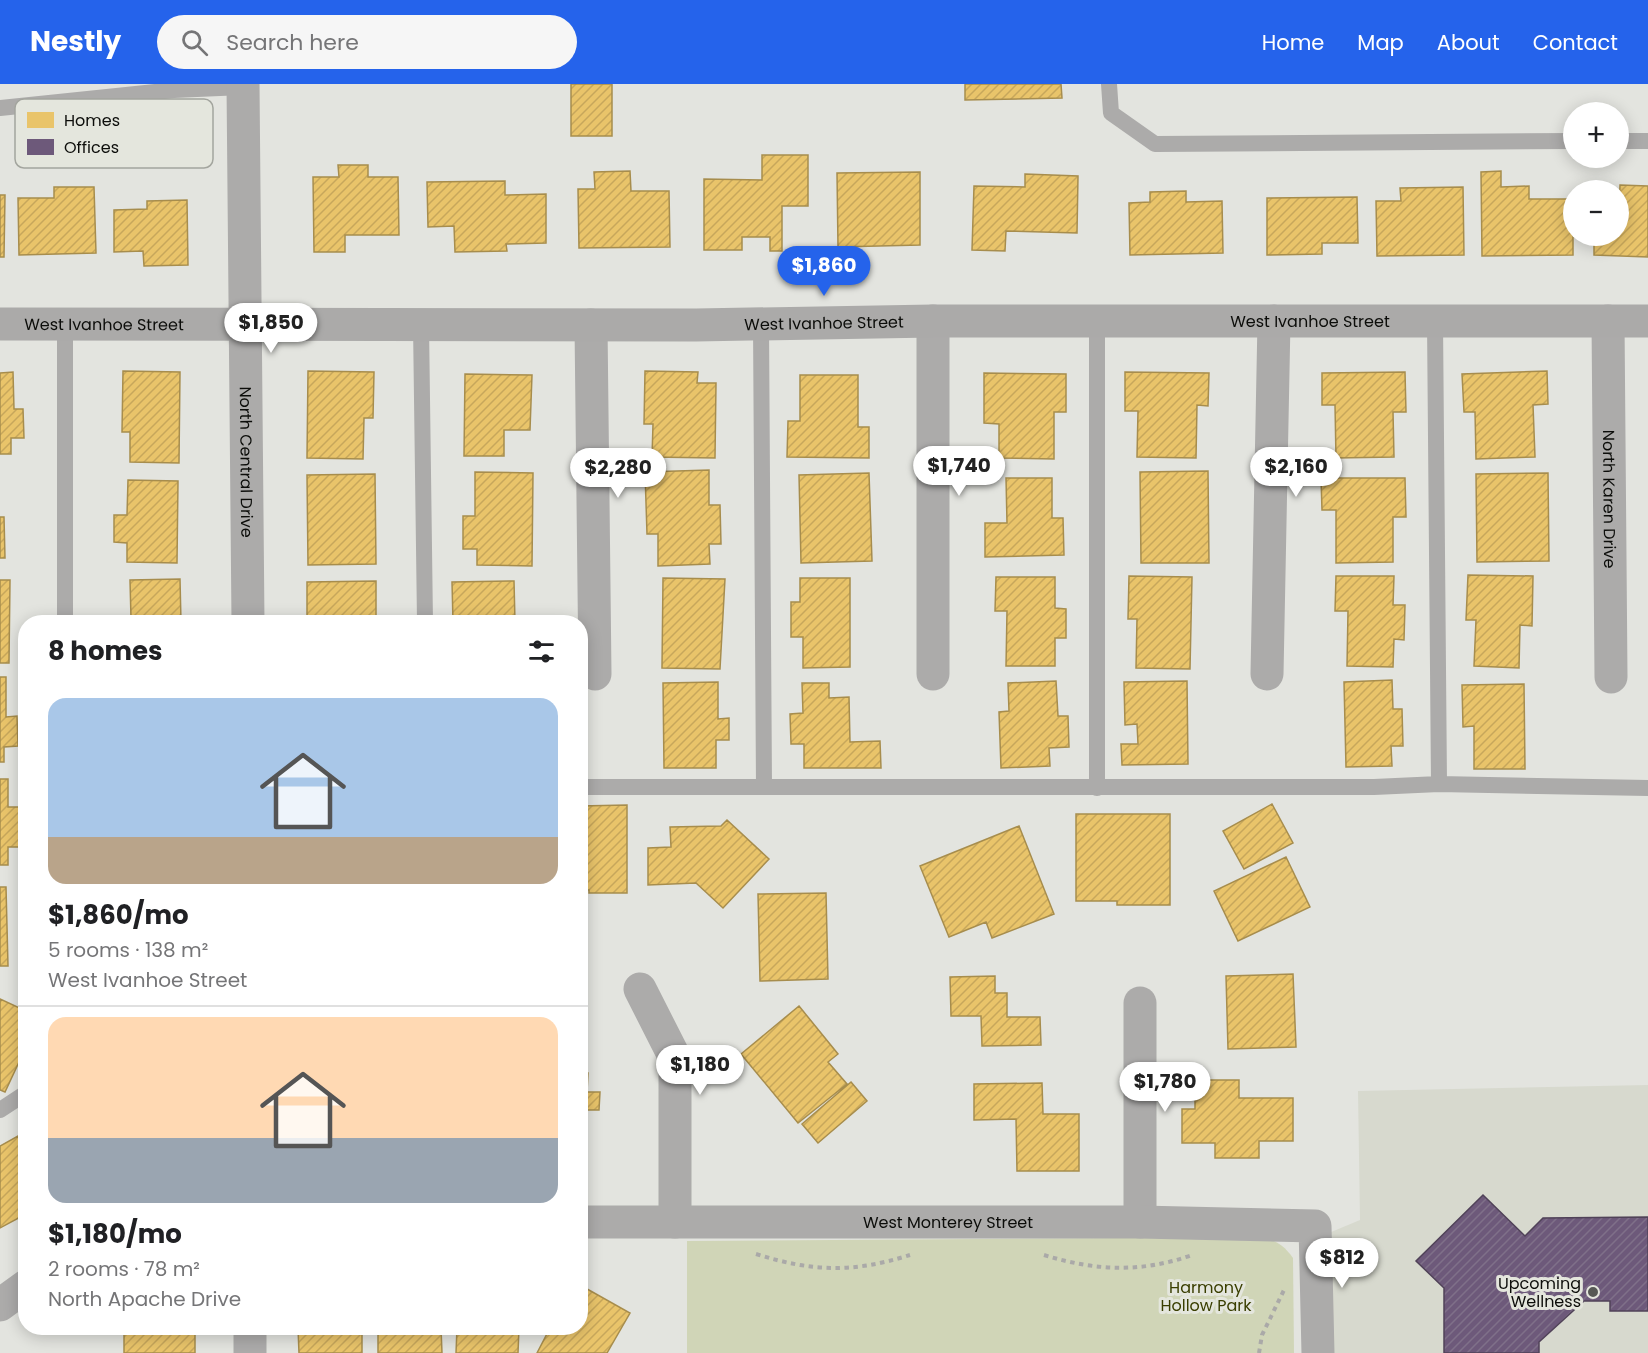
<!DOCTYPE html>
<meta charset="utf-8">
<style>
:root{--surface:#fff;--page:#f6f6f6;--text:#202124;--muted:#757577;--line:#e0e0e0;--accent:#2563eb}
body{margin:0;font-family:Poppins,sans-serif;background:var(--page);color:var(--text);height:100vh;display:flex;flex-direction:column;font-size:22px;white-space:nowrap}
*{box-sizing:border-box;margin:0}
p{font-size:20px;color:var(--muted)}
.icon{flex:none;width:33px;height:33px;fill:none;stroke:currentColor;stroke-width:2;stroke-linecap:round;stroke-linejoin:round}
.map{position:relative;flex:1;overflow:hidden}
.side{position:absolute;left:18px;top:531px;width:570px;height:720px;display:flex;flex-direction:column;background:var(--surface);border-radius:24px;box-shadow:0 3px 15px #0003}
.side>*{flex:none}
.tools{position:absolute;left:1563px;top:18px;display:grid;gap:12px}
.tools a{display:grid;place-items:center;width:66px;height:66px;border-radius:50%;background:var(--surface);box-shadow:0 3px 15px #0003;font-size:30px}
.price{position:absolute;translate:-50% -51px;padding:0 14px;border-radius:21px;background:#fff;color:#222;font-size:20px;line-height:39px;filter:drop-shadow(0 2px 3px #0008)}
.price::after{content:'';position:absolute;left:50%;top:36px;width:18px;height:14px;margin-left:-9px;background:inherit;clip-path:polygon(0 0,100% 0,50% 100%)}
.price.current{background:var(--accent);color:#fff}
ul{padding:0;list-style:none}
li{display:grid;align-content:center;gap:12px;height:318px;padding:0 30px}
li+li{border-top:2px solid var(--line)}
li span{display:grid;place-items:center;height:186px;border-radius:18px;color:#555}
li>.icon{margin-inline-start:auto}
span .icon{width:108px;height:108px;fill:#fffc;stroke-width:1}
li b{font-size:26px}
h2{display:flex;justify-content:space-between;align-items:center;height:72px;padding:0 30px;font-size:26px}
header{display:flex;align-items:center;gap:36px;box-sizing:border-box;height:84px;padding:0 30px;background:var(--accent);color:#fff}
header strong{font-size:28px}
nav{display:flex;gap:33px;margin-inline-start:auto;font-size:21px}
.search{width:420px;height:54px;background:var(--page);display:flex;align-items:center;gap:15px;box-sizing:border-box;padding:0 21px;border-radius:33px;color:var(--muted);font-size:22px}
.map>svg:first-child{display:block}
.built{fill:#d7d9ce}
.park{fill:#d0d5b7}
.homes{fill:url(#homes-hatch);stroke:#a78d4d;stroke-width:1.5}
.offices{fill:url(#offices-hatch);stroke:#504258;stroke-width:1.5}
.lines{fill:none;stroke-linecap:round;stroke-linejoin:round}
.path{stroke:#aaa9a8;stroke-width:4;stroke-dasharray:4.5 4.5;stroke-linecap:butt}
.lane{stroke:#acabaa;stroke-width:16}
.street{stroke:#acabaa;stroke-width:33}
.secondary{stroke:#abaaa9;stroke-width:33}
.poi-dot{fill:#575855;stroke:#e4e6dd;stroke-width:2}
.labels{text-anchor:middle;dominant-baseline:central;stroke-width:6;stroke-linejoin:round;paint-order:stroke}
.street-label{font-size:16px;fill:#0c0d0a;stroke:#e4e6dd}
.poi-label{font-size:16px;fill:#0c0d0a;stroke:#e4e6dd;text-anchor:end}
.park-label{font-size:16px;fill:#393e00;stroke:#e4e6dd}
.key{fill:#e4e6dd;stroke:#a3a59e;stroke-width:1.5}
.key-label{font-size:16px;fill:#0c0d0a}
</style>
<header>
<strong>Nestly</strong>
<div class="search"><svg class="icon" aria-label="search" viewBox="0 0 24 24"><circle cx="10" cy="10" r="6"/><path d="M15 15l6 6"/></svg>Search here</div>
<nav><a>Home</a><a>Map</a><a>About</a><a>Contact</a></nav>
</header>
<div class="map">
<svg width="1648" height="1269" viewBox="0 0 1648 1269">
<defs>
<pattern id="homes-hatch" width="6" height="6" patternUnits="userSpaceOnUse" patternTransform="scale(1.5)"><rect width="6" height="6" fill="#e9c46a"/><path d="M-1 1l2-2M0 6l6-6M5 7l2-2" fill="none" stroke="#c7a75b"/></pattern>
<pattern id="offices-hatch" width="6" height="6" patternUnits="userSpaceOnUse" patternTransform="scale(1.5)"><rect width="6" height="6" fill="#6d597a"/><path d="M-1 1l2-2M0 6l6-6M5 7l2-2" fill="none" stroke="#7f7089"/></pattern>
</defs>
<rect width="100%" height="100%" fill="#e3e4df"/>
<path class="built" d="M1648,1001V1269H1332L1324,1151L1360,1136L1358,1007Z"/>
<path class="park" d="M1250,1153C1271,1154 1281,1157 1293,1174L1294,1269H687V1157Z"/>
<path class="homes" d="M571,0H612V52H571Z
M965,0H1061L1062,14L965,16Z
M762,71H808V122H782V167H770V153H742V166H704V95L762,96Z
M338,81H368V93H398L399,151H345V168H314L313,93H339Z
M630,87L631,107H669L670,163L579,164L578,105H595L594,88Z
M1501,87V103L1529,102V115H1573V171L1482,172L1481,88Z
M920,88V161L838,163L837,89Z
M1025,90L1078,92L1077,149L1006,147L1005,167L972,166L974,102L1025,103Z
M505,97V111L546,110V159L506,160L507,167L455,168L454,142L428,143L427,98Z
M1620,101L1648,102V173L1594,171V152H1618Z
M54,103H94L96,169L19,171L18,114H54Z
M1463,103L1464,171L1377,172L1376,117H1401L1400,104Z
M1186,107V118L1222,117L1223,169L1130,171L1129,119L1150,118V108Z
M0,111H5L4,173H0Z
M1357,113L1358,159H1322V170L1267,171V114Z
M187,116L188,181L144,182L143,167L114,168V126L147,125V117Z
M123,287L180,288L179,379L130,378V348H122Z
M308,287L374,288L373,334H364L363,375L307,374Z
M645,287L698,288L697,299H716L715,374L652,373L653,340H644Z
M1547,287L1548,320L1533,321L1535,373L1476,375L1475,328H1464L1462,290Z
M13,288L14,325H23L24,354H11V370H0V289Z
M1125,288L1209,289L1208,322L1197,321L1196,374L1137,373L1138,327H1125Z
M1405,288L1406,328H1393L1394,373L1336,374L1335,321H1322V289Z
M984,289L1066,290V328H1054V375L999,374V340L984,339Z
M465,290L532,291L530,346H504V372H464Z
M800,291H858V343H869V374L787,373L788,337H800Z
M709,386V421H720L721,460H709L710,480L658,482V450H647L645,388Z
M1208,387L1209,479H1141L1140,388Z
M475,388L533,389L532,482L477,481V465H463V432H475Z
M869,389L872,477L801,479L799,391Z
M1548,389L1549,477L1477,478L1476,390Z
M375,390L376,480L308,481L307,391Z
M1006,394H1052V434H1063L1064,471L985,473V439H1007Z
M1321,394H1405L1406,433H1393V478L1336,479V426H1322Z
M128,396L178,397L177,479L127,478V459L114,458V431H127Z
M0,433H4L5,474H0Z
M1468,491L1533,492L1532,542L1520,541L1519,584L1474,582L1476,536H1466Z
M1129,492L1192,493L1190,585L1136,584L1137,535H1128Z
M1336,492H1394L1393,521H1405L1404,556L1394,555L1393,583L1347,582L1348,527H1335Z
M996,493H1055V524L1066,525V554H1055V582H1006L1007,527H995Z
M663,494L725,495L720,585L662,584Z
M800,494H850V583L803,584V553H791V518H800Z
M180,495L181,538H121L120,534H131L130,496Z
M0,496H10L9,579H0Z
M376,497V538H307V498Z
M514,497L515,538H453L452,498Z
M0,593H6V633L17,632L18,662L4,663V678H0Z
M1392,596L1393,625H1402L1403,662H1391L1392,682L1346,683L1344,598Z
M1056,597L1058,632H1068L1069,663L1049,664L1050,682L1001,684L999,628L1009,627L1008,599Z
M1187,597L1188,680L1122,681L1121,660H1138L1137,640L1125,641L1124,598Z
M718,598V635L729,634V656H716V684H664L663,599Z
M802,599H829V614L849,613L850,658L880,657L881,684H804V660H791L790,630L803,629Z
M1524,600L1525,685H1474V642L1463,643L1462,601Z
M0,695H8V723H20L19,763H8V781H0Z
M1272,720L1293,759L1244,785L1223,747Z
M627,721V809H589V806H580V722Z
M1076,730H1170V821H1117V817H1076Z
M727,736L769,775L723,824L696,799L648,801V764L671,763L670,743L721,742Z
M1019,742L1054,830L992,854L986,838L949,853L920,782Z
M1286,773L1310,823L1238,857L1214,807Z
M0,803H6L8,882H0Z
M826,809L828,895L760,897L758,810Z
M1293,890L1296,963L1228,965L1226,892Z
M995,892V909H1007V933H1040L1041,961L982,962L981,932H951L950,893Z
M0,915L26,927V963L5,1008L0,1006Z
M799,922L838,970L828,978L847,1000L798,1039L741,970Z
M580,989H588L587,1008H600L599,1026H580Z
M1195,996H1239V1014H1293V1057H1259V1074H1215V1059H1182V1025H1195Z
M851,998L867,1017L818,1059L802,1040Z
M1042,999L1043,1030H1079V1087H1017L1016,1035L974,1036V1000Z
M18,1052L26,1065V1130L0,1144V1062Z
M580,1201L630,1229L607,1269H537L550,1244H580Z
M124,1244H195V1269H124Z
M298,1244H362V1269H299Z
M378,1244H441L442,1269H378Z
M457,1244H519L518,1269H456Z"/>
<path class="offices" d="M1483,1111L1525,1152L1543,1134L1648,1133V1227H1610V1217H1584L1539,1258V1269H1444V1204L1416,1177Z"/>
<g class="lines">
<path class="path" d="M756,1170C813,1188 853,1189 910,1171
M1044,1171C1096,1187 1141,1189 1192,1171
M1259,1269L1262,1251L1284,1206"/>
<path class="lane" d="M1109,0L1111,29L1155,60L1574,57
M0,24L174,6L243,3
M1618,57H1648
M1097,237V704
M1435,237L1439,700
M65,240V538
M421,240L425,538
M761,240L764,703
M580,703H1374L1439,700L1648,704
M0,1026L26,1009"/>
<g class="street">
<path id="s1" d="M243,0L248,538"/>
<path d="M933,237V590"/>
<path id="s2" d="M1608,237L1611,593"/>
<path d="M591,241L595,590"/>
<path d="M1267,590L1274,237"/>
<path d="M640,905L675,974V1138"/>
<path d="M1140,919V1138"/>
<path id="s3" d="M580,1138H1140L1315,1142L1318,1269"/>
<path d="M0,1221L26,1202"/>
<path d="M250,1244V1269"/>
</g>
<path class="secondary" id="s4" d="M0,240L696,241L933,237H1648"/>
</g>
<circle class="poi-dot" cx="1593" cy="1208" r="6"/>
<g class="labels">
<g class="street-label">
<text stroke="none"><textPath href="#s4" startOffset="1310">West Ivanhoe Street</textPath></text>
<text stroke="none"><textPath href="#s4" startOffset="824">West Ivanhoe Street</textPath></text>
<text stroke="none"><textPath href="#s4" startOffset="104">West Ivanhoe Street</textPath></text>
<text stroke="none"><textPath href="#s1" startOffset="378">North Central Drive</textPath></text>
<text stroke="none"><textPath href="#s2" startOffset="178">North Karen Drive</textPath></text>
<text stroke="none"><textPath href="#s3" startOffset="368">West Monterey Street</textPath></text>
</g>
<g class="poi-label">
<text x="1581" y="1199">Upcoming<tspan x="1581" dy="18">Wellness</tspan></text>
</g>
<g class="park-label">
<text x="1206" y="1203">Harmony<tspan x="1206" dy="18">Hollow Park</tspan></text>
</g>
</g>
<rect x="15" y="15" width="198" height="69" rx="9" class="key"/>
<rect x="27" y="28" width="27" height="16" fill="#e9c46a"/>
<rect x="27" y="55" width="27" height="16" fill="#6d597a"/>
<g class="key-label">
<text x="64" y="42">Homes</text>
<text x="64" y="69">Offices</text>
</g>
</svg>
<div class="tools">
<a>+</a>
<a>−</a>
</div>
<b class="price current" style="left:824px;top:213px">$1,860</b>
<b class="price" style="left:271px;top:270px">$1,850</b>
<b class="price" style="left:959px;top:413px">$1,740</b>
<b class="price" style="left:1296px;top:414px">$2,160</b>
<b class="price" style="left:618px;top:415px">$2,280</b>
<b class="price" style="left:700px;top:1012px">$1,180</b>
<b class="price" style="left:1165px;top:1029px">$1,780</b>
<b class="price" style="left:1342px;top:1205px">$812</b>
<section class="side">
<h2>8 homes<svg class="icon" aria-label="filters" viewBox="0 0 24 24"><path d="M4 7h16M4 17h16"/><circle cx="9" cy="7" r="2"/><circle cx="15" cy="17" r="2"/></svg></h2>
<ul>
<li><span style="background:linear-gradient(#a9c7e8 75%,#b9a48a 0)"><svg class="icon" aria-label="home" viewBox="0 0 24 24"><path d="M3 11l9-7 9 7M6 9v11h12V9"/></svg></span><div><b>$1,860/mo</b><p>5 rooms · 138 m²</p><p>West Ivanhoe Street</p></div></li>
<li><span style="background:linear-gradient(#ffd9b3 65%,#9aa5b1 0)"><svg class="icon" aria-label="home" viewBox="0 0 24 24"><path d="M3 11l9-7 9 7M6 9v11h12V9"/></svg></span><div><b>$1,180/mo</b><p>2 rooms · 78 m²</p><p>North Apache Drive</p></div></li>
</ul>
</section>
</div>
